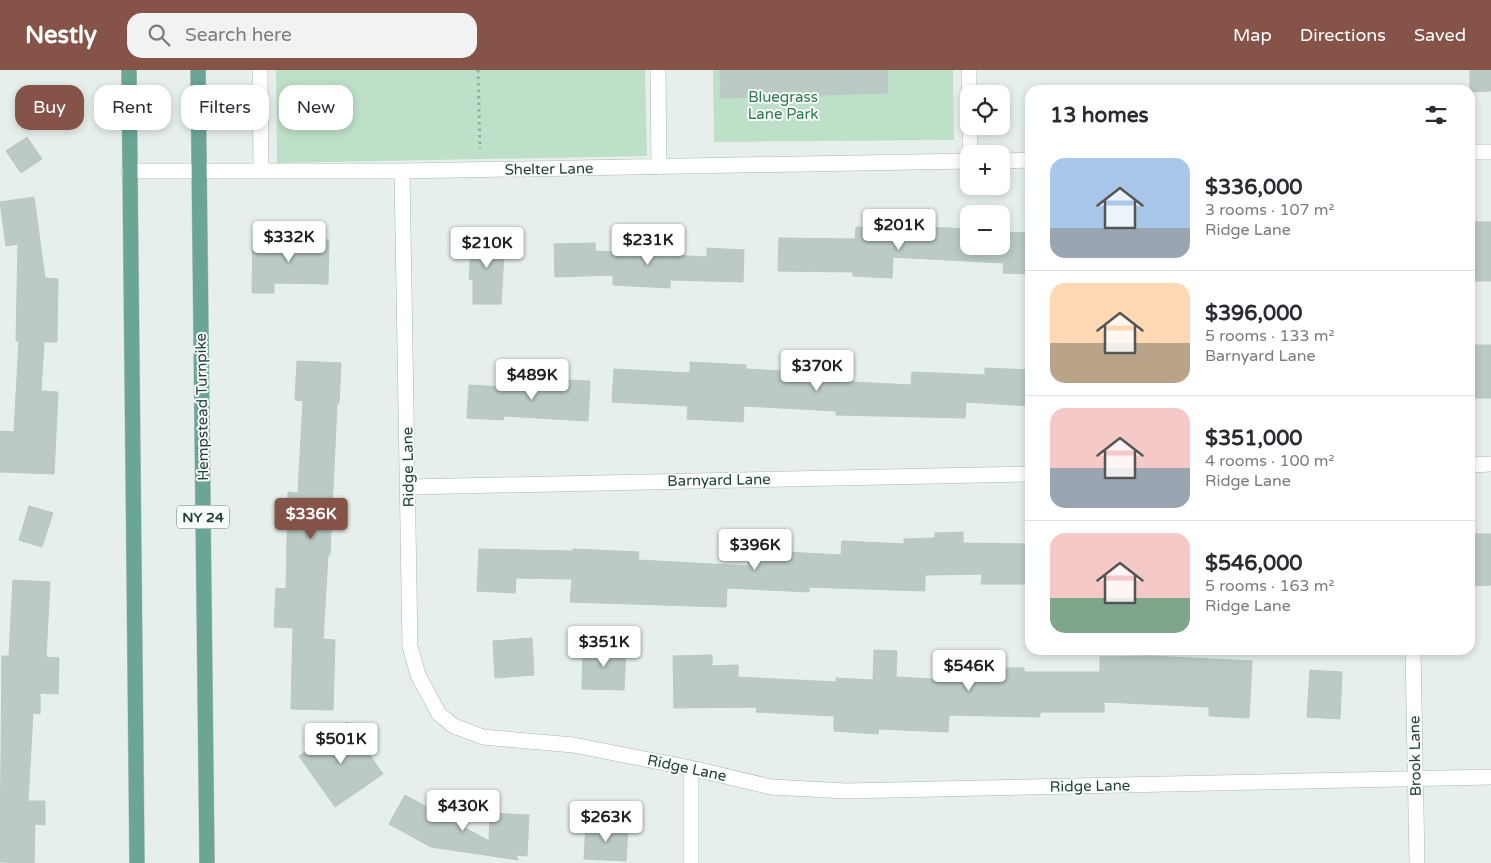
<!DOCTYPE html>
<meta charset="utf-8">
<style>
:root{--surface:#fff;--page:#f2f2f3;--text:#2b2b33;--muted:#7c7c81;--line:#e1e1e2;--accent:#855347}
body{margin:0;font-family:"Varela Round",sans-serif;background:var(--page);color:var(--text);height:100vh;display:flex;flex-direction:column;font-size:19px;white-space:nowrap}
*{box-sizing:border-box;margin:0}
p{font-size:16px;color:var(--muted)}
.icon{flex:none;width:28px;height:28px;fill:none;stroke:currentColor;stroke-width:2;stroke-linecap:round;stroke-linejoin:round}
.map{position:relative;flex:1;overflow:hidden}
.side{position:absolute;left:1025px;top:15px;width:450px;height:570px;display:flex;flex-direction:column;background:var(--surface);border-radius:15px;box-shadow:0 2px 8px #0003}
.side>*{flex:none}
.hud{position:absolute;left:15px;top:15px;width:475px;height:45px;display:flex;gap:10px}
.fabs{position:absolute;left:960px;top:15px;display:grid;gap:10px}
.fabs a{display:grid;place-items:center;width:50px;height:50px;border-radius:10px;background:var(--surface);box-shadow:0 2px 8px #0003;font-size:25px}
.price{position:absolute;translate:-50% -42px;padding:0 11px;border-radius:5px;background:#fff;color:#222;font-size:16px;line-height:32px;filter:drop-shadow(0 1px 2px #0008)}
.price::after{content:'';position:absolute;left:50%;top:30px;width:15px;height:11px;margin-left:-8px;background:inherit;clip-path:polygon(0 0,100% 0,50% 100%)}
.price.selected{background:var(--accent);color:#fff}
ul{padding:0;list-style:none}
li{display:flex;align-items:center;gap:15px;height:125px;padding:0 25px}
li+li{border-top:1px solid var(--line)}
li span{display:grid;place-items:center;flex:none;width:140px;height:100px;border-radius:15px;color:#555}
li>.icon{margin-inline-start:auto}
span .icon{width:60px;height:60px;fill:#fffc;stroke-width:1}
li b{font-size:21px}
h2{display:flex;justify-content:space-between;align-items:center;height:60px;padding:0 25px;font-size:21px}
.pill{padding:0 18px;border-radius:15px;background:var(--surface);box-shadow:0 2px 8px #0003;font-size:18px;line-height:45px}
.pill.selected{background:var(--accent);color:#fff}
header{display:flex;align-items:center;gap:30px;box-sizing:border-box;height:70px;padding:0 25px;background:var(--accent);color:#fff}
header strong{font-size:24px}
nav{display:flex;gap:28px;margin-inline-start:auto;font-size:18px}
.search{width:350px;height:45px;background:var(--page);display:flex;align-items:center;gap:12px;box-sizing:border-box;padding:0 18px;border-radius:15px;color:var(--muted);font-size:19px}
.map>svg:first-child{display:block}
.green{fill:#bfe0c8}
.building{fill:#bbcac4;stroke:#b8c9c2}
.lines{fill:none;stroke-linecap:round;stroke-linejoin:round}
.street-casing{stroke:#a8b8b2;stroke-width:16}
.primary-casing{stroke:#c2cac8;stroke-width:16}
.path{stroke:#86b3a5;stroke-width:3;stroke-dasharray:2.5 4;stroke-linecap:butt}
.street{stroke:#fff;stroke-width:15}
.primary{stroke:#6aa596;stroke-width:15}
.labels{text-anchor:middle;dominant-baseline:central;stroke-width:4;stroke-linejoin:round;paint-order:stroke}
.shield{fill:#f7fbf9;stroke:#637a73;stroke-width:1}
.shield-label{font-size:14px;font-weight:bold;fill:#24423a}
.park-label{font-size:15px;fill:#2d7a4b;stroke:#f7fbf9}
.street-label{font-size:15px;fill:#24423a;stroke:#f7fbf9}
</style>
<header>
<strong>Nestly</strong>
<div class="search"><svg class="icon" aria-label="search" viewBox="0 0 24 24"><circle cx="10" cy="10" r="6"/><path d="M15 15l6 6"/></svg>Search here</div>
<nav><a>Map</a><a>Directions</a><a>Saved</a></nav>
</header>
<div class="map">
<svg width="1491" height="793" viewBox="0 0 1491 793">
<rect width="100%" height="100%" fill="#e6efeb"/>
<path class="green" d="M276,0H645L647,86L277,93Z
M713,0H953L954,70L714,72Z"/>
<path class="building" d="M720,0H887L888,23L721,28Z
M1470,0H1491V21L1470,22Z
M27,67L42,89L21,103L6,81Z
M34,127L45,208L58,209L57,272H44L41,321L58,322L54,404L0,402V361L14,362L19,271H16L18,174L6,176L0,132Z
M1470,152H1491V211H1470Z
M856,157L923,160L924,157L969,159V176H1001V162L1030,163V204L1003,203L1004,193L893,187L892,208L853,206V202L778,201L779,168L855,169Z
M472,166L505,168L501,234H473V210L469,209Z
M253,169L329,170L328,214L274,213V223H252Z
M595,173V181L707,187V178L744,180L743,212L670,210V218L613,215V205L555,207L554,174Z
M1470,275H1491V328H1470Z
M297,291L341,293L339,333H337L330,485H328L323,569L335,570L333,640L291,639L293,558L274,557L276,518L286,519L288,422L298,423L303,331L295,330Z
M690,292L746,295V299L816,303L815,310L911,315L912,302L985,305V298L1030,300V336L966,332L965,348L836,345V341L744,336L743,352L687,349L688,336L612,332L614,299L690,303Z
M539,309L590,311L588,351L504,346L503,350L467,348L469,315L538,319Z
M29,436L53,443L42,477L19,470Z
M963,462V473L1030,474V514H981L982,504L925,505V521L809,517V522L727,518L726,537L570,532L572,509L516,508L515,523L477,521L479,479L573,481V479L639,482L638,490L748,496L749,480L841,485L842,471L904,474V469L935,468V463Z
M1470,464H1491V515L1470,516Z
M13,510L50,512L46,587L59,588L58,624L40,623V644L33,643L28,731H45V755L35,754L34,793L0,792L2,586H9Z
M532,568L534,605L495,608L493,571Z
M583,576L626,577L624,620L582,619Z
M874,580L897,581L896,607L985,612L996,611V598H1024V602H1100V587L1152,586L1252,591L1249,648L1209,646V637L1104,632V642H1040V647L949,645L948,662L879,659L878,664L834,661V646L756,642L757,637L674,638L673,586L712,585V596L738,595V607L836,612V608L873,610Z
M1310,600L1342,602L1340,649L1307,647Z
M347,652L383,704L335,737L299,686Z
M405,725L489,771L490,743L529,745L527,786L514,785L518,788V790L431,777L389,754Z
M586,754L628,757L626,791L584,789Z"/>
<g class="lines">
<g class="street-casing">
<path id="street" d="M260,0L261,100
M658,0L659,97
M969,0V24
M970,56V84
M1470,82H1491
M1001,91L1030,90
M129,101H402L969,91
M402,101L410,576L418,605L439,644L454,656L483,667L573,675L691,698L771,717L846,721L1491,707
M1470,395L1491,394
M408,417L1030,404
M1413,580L1417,793
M691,698V793"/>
</g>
<g class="primary-casing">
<path id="primary" d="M129,0L137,793
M198,0L207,793"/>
</g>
<path class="path" d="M478,0L480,79"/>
<use href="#street" class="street"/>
<use href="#primary" class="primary"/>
</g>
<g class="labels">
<rect class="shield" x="177" y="435.5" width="52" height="23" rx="4"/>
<g class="shield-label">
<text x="203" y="447">NY 24</text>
</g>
<g class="park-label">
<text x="783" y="27">Bluegrass<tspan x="783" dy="17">Lane Park</tspan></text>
</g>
<g class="street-label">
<text transform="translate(549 99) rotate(-1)">Shelter Lane</text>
<text transform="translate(202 337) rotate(-91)">Hempstead Turnpike</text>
<text transform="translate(408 397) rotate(-91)">Ridge Lane</text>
<text transform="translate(719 410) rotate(-1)">Barnyard Lane</text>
<text transform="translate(1415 686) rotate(-91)">Brook Lane</text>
<text transform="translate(687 698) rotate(12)">Ridge Lane</text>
<text transform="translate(1090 716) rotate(-1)">Ridge Lane</text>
</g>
</g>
</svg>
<div class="fabs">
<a><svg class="icon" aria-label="locate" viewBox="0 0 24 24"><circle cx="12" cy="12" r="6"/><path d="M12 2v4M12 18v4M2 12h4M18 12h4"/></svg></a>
<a>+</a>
<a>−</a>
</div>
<b class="price" style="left:899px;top:181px">$201K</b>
<b class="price" style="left:289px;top:193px">$332K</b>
<b class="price" style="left:648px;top:196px">$231K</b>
<b class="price" style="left:487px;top:199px">$210K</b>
<b class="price" style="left:817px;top:322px">$370K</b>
<b class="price" style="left:532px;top:331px">$489K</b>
<b class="price selected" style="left:311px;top:470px">$336K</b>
<b class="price" style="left:755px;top:501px">$396K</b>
<b class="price" style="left:604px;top:598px">$351K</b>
<b class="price" style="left:969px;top:622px">$546K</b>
<b class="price" style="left:341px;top:695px">$501K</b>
<b class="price" style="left:463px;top:762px">$430K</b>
<b class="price" style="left:606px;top:773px">$263K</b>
<div class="hud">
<a class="pill selected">Buy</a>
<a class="pill">Rent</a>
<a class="pill">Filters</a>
<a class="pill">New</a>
</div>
<section class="side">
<h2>13 homes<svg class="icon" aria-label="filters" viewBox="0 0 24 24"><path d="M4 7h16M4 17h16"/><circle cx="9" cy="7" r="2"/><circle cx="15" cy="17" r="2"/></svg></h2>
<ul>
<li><span style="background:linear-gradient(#a9c7e8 70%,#9aa5b1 0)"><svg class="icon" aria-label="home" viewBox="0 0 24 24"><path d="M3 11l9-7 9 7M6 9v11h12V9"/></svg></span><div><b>$336,000</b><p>3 rooms · 107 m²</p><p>Ridge Lane</p></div></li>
<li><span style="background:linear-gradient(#ffd9b3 60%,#b9a48a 0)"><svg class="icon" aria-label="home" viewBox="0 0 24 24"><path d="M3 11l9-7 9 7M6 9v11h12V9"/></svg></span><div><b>$396,000</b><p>5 rooms · 133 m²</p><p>Barnyard Lane</p></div></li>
<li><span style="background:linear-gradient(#f6c9c9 60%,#9aa5b1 0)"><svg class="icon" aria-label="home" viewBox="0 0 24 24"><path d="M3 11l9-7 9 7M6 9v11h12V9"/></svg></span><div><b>$351,000</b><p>4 rooms · 100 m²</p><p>Ridge Lane</p></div></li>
<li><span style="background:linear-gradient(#f6c9c9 65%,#7fa58c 0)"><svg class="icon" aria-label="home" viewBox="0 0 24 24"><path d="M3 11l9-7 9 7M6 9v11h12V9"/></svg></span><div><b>$546,000</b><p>5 rooms · 163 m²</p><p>Ridge Lane</p></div></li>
</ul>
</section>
</div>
